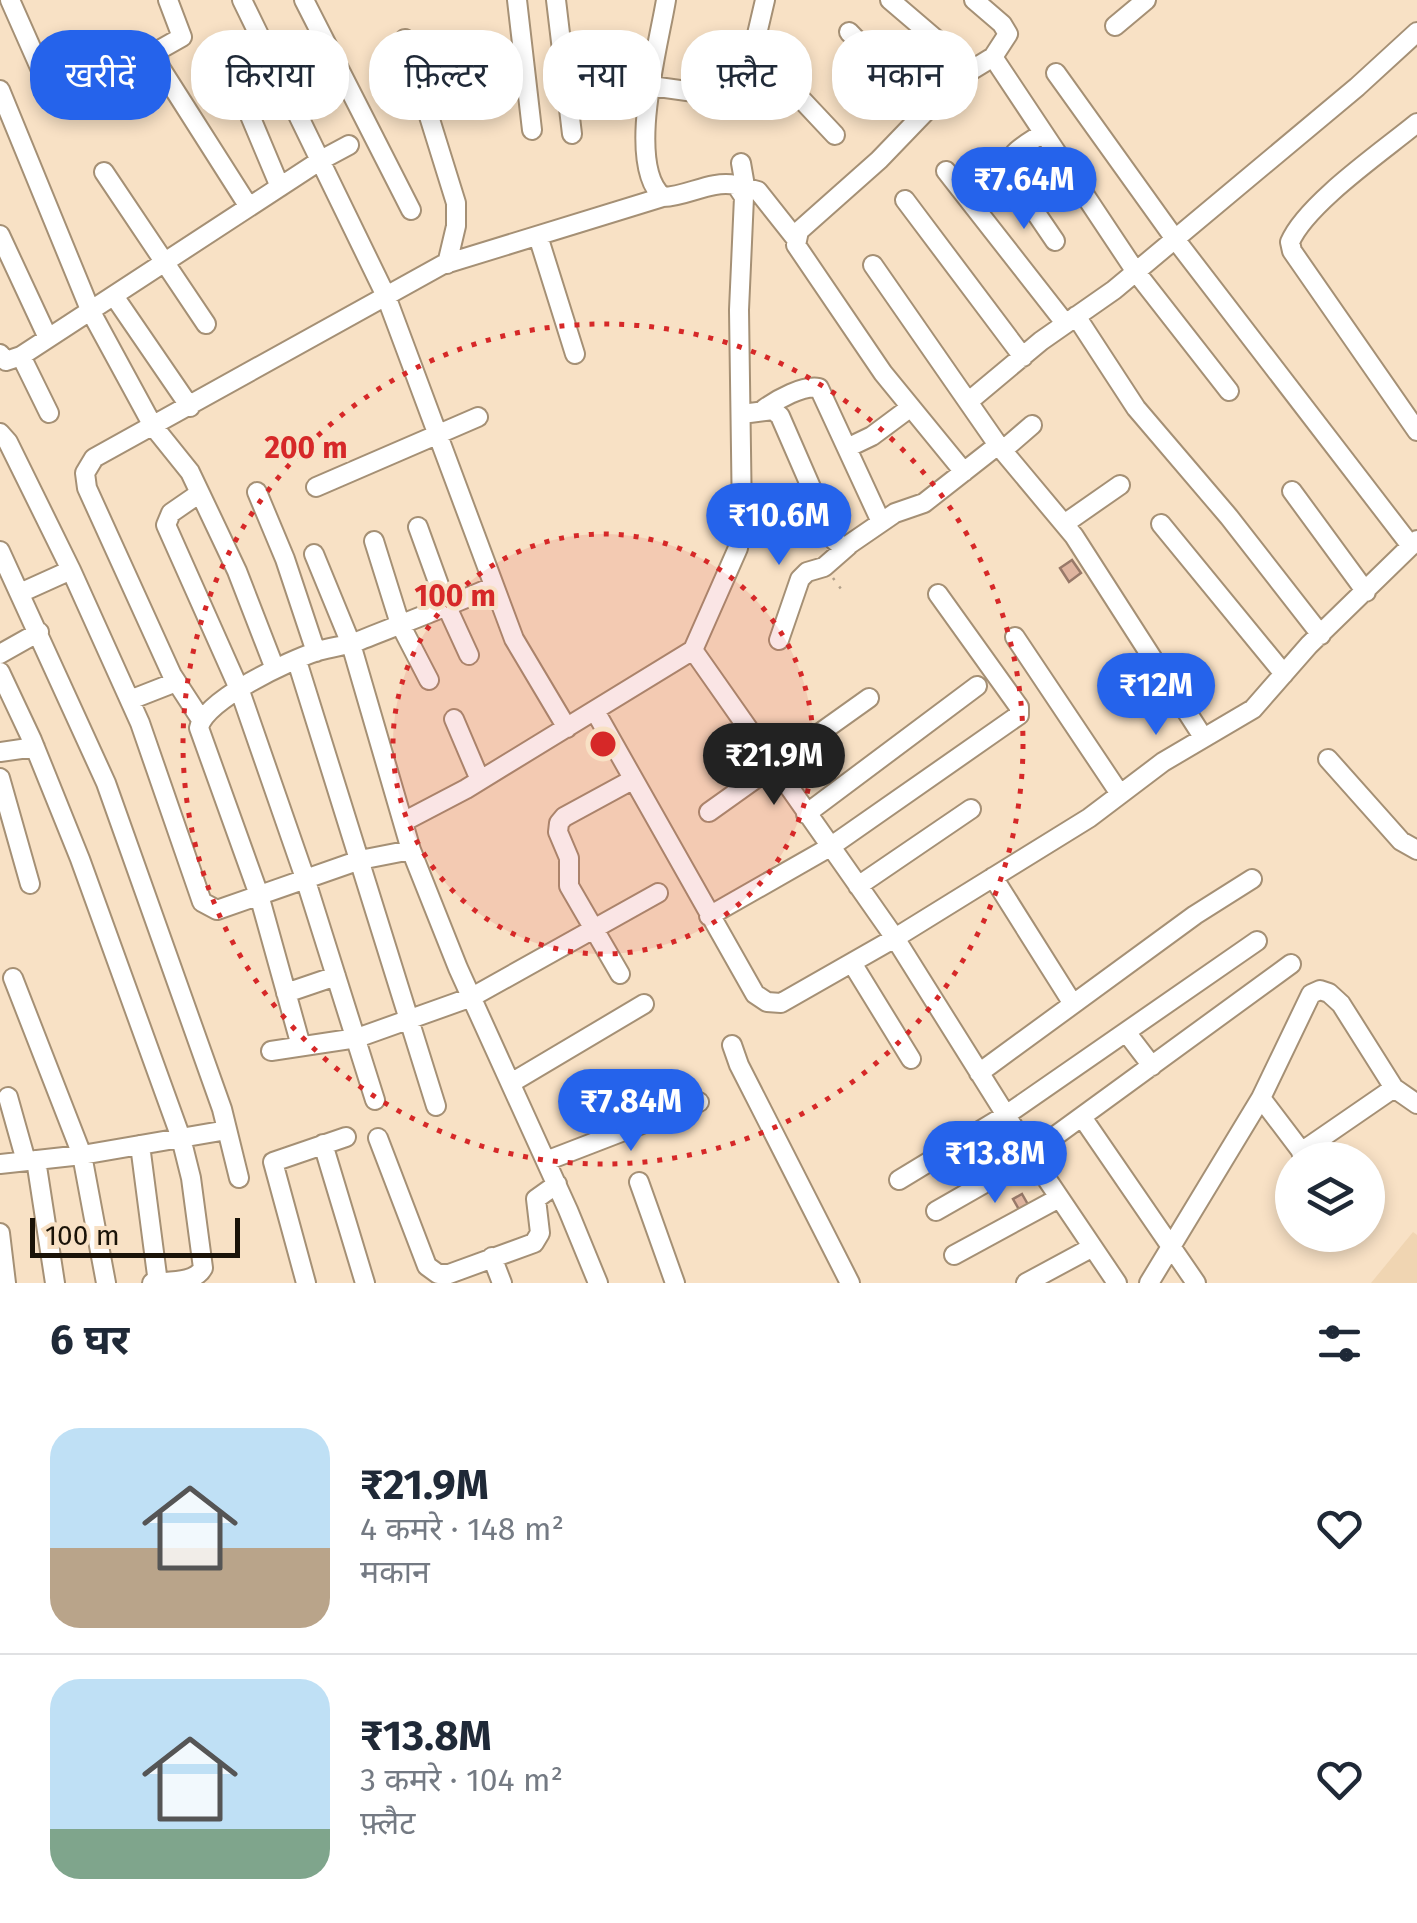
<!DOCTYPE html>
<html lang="hi">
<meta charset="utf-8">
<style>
:root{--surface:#fff;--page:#f2f2f3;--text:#1f2937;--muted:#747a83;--line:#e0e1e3;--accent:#2563eb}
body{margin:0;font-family:"Fira Sans","Noto Sans Devanagari",sans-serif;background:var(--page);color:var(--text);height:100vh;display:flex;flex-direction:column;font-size:38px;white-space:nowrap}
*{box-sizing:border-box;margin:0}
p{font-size:32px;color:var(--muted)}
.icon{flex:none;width:55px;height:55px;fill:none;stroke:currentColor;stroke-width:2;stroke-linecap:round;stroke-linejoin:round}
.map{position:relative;height:1283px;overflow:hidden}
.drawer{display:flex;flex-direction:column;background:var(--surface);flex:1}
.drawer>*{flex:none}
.banner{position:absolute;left:30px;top:30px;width:1358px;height:90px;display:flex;gap:20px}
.fabs{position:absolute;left:1275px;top:1142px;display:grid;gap:20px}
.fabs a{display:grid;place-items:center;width:110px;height:110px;border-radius:50%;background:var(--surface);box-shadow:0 5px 15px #0003;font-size:50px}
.scale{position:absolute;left:30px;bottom:25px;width:210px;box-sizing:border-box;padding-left:10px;border:5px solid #1a1308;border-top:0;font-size:28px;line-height:35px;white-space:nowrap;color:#1a1308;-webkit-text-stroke:8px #f8e1c5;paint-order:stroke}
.price{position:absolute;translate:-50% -85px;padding:0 22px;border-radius:35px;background:var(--accent);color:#fff;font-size:32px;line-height:65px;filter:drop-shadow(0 2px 5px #0008)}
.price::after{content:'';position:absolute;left:50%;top:60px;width:30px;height:22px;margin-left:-15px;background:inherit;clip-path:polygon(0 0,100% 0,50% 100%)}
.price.selected{background:#222;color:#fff}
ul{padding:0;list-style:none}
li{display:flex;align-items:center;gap:30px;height:250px;padding:0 50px}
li+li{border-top:2px solid var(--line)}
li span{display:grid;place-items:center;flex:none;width:280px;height:200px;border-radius:30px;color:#555}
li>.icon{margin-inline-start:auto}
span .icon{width:120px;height:120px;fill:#fffc;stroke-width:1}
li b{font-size:42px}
h2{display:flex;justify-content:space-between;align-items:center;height:120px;padding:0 50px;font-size:42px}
.pill{padding:0 35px;border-radius:40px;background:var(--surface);box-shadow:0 5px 15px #0003;font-size:35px;line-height:90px}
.pill.selected{background:var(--accent);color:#fff}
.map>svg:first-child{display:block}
.built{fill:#f0d5b2}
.building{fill:#dfb49f;stroke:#987969;stroke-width:2.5}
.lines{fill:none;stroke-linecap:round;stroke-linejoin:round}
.minor-casing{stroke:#a59075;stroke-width:22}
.path{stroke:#b2a08a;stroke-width:2.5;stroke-dasharray:2.5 8;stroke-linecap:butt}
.minor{stroke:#fff;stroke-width:18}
.ring{fill:none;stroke:#d62828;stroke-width:5;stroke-dasharray:5 10}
.centre{fill:#d62828;stroke:#f8e1c5;stroke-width:5}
.ring-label{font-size:30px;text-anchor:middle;font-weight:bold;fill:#d62828;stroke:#f8e1c5;stroke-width:8;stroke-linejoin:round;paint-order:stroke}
</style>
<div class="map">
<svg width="1417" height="1283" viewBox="0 0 1417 1283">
<rect width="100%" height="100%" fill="#f8e1c5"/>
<path class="built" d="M1413,1232L1417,1235V1283H1371Z"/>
<path class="building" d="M1072,560L1081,573L1069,582L1060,568Z
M1022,1194L1030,1208L1021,1213L1013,1199Z"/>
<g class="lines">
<g class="minor-casing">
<path id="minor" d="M10,0L41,70
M168,0L182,37L159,50L158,64L249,207
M242,0L386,296L514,639L567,728
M304,0L411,210
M517,0L532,130
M556,0L572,134
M890,0L972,70
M1115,26L1146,0
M849,32L925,111
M405,39L456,203V226L447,264
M755,50L835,135
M993,57L1136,272L1229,391
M1056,73L1175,239L1411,546
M651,86L737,98L743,94L765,0
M0,90L91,312L153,426L190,472L237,571L275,669
M243,99L280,187
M1417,123C1383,151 1306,204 1290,242L1292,251L1417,431
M1043,133C1029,143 1005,153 1008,172L1055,241
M741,163L745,186
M946,171L1065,323
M104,172L206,324
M736,185L758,191L796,239
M905,200L1023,357
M0,235L48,338
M538,236L575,354
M873,265L998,445L1074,536L1203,737
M114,296L190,407
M1076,316L1136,408L1229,517L1321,635
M0,354L6,361L21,356L321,160L349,145
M21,356L49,413
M968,402L1041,341L1114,290L1357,87L1417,32
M764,409C778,399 803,385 819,388L881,522
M742,414L773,410L780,416L834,540L844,548L895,513L924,503L998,445
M0,433L8,442L71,570L140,723L202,902L217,910L360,860L411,850
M847,448L872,436L911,407
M1003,450L1032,425
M964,472L883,373L796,245L799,231L879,160L957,79L993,57L1008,34L1002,24L974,0
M316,487L478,417
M1292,491L1366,592
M257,492L285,559L316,652
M200,493L171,513L166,525L240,691L305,878L375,1100
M1064,524L1120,485
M1161,524L1284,674
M418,527L447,607L469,655
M374,541L400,624L429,680
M0,551L106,783L222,1109L239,1178
M314,554L351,644L411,850L458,968L568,1210L598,1283
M20,593L71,570
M1015,637L1120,794
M779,640L800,579L807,572L824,567L848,546
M693,650L895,938L1036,1163L1117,1283
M0,654L39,632
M297,661L436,1106
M0,672L32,740L80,859L181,1138L191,1178L203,1268C195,1283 170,1281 152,1283
M130,700L176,682
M595,711L755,994L767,1002L781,1003L895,938L1089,818L1163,762L1253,709L1309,645L1417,540
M200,718L172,675L87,488L85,473L94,458L442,265L663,197
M454,719L480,780
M0,752L35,747
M1328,759L1401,841L1417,850
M0,778L30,884
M709,812L869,698
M806,814L977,686
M403,822L466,789L693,650L738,548L742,520L739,310L744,197L736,185C710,180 689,196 663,197C625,165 659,44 666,0
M993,877L1073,1004
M858,886L971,809
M709,916L830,847L1019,715V707L938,594
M852,963L911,1059
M620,974L569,886V858L558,832L559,823L564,817L632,780
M13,978L82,1155L106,1283
M286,993L336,976
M1126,1032L1152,1066
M732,1045L739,1065L850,1283
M301,1046L259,895L199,728C204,700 290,660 318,651C331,647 344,646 356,642C401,624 447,607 492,587
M271,1051L357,1038L472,997L658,893
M979,1073L1195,915L1252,879
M511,1083L644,1004
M8,1097L26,1161
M1261,1098L1308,1160
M1082,1117L1196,1283
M378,1138L427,1266L438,1274H449L534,1243L540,1233L536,1199L557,1184
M323,1144L365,1283
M140,1145L158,1283
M1301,1152L1394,1088
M36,1160L55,1283
M546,1161L699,1102
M0,1164L82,1155L227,1130
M899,1180L1006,1115L1257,941
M639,1182L675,1283
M1368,1194L1372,1195
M936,1211L1032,1156L1040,1147L1291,964
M0,1233L6,1283
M954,1255L1059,1198
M492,1257L502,1283
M306,1283L273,1162L346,1137
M1026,1283L1091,1248
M1149,1283L1261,1098L1311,994L1320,990L1329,993L1341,1004L1394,1088L1417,1104"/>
</g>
<path class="path" d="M833,578L844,593"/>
<use href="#minor" class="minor"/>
</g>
<circle cx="603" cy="744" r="210" fill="#d62828" fill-opacity=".12"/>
<g class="ring">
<circle cx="603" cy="744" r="210"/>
<circle cx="603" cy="744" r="420"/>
</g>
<circle cx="603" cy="744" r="15" class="centre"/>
<g class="ring-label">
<text x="306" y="458">200 m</text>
<text x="455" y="606">100 m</text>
</g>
</svg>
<div class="fabs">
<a><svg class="icon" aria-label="layers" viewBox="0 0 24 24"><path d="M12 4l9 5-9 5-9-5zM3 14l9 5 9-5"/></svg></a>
</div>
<div class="scale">100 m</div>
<b class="price" style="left:1024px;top:232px">₹7.64M</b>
<b class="price" style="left:779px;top:568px">₹10.6M</b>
<b class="price" style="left:1156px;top:738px">₹12M</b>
<b class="price selected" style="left:774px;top:808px">₹21.9M</b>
<b class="price" style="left:631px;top:1154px">₹7.84M</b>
<b class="price" style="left:995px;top:1206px">₹13.8M</b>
<div class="banner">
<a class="pill selected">खरीदें</a>
<a class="pill">किराया</a>
<a class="pill">फ़िल्टर</a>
<a class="pill">नया</a>
<a class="pill">फ़्लैट</a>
<a class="pill">मकान</a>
</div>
</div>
<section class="drawer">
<h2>6 घर<svg class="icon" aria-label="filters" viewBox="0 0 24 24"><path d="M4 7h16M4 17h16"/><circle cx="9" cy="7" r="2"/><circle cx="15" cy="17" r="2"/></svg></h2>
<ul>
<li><span style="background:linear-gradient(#bfe0f5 60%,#b9a48a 0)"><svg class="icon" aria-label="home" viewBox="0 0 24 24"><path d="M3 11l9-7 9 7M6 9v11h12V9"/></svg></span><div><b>₹21.9M</b><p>4 कमरे · 148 m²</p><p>मकान</p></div><svg class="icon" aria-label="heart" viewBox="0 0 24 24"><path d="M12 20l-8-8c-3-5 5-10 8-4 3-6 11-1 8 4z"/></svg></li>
<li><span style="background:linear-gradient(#bfe0f5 75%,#7fa58c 0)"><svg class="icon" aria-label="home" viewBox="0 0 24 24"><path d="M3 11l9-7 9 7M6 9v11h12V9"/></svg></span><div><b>₹13.8M</b><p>3 कमरे · 104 m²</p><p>फ़्लैट</p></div><svg class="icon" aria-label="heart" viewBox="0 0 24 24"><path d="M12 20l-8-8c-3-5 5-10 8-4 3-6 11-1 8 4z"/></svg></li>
</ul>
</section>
